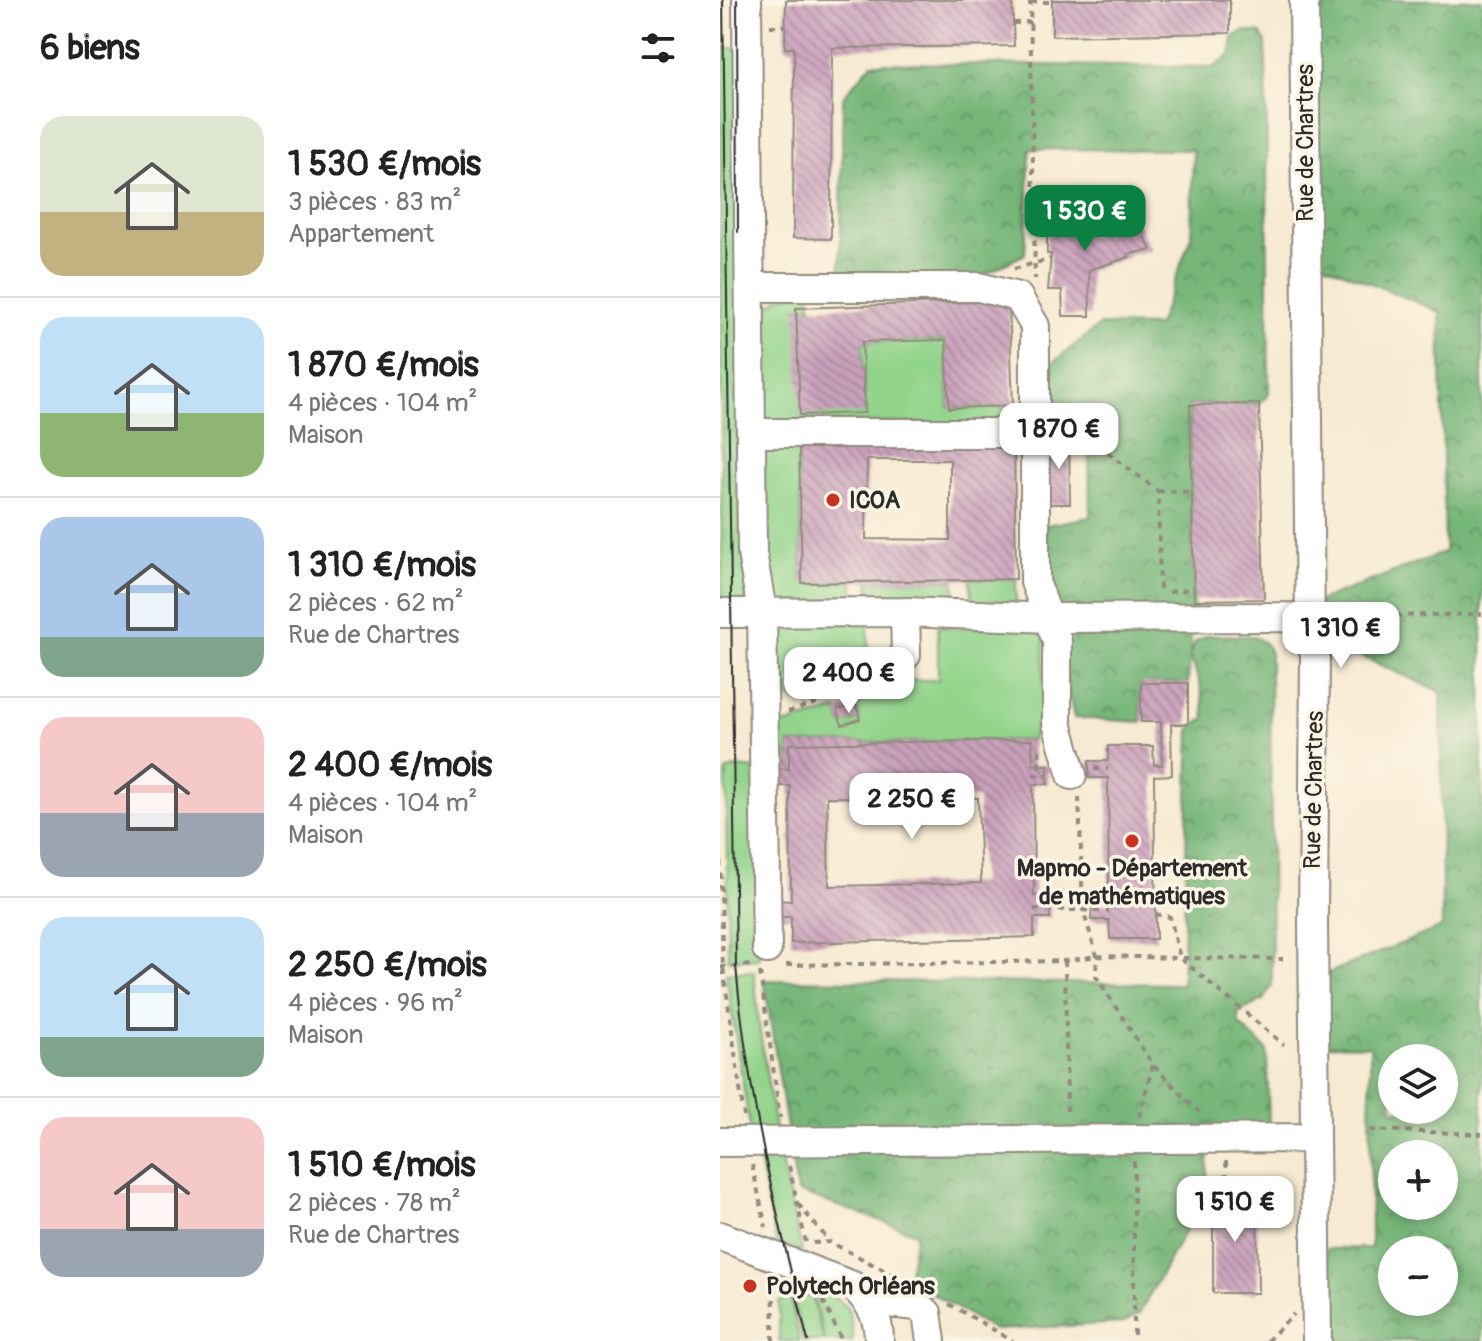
<!DOCTYPE html>
<html lang="fr">
<meta charset="utf-8">
<style>
:root{--surface:#fff;--page:#f6f6f6;--text:#222;--muted:#767676;--line:#e0e0e0;--accent:#0b8043}
body{margin:0;font-family:Pangolin,sans-serif;background:var(--page);color:var(--text);height:100vh;display:flex;flex-direction:column;font-size:30px;white-space:nowrap}
*{box-sizing:border-box;margin:0}
p{font-size:26px;color:var(--muted)}
.icon{flex:none;width:44px;height:44px;fill:none;stroke:currentColor;stroke-width:2;stroke-linecap:round;stroke-linejoin:round}
.map{position:relative;flex:1;overflow:hidden}
.details{display:flex;flex-direction:column;background:var(--surface);width:720px}
.details>*{flex:none}
.tools{position:absolute;left:658px;top:1044px;display:grid;gap:16px}
.tools a{display:grid;place-items:center;width:80px;height:80px;border-radius:50%;background:var(--surface);box-shadow:0 4px 12px #0003;font-size:40px}
.price{position:absolute;translate:-50% -68px;padding:0 18px;border-radius:16px;background:#fff;color:#222;font-size:26px;line-height:52px;filter:drop-shadow(0 2px 4px #0008)}
.price::after{content:'';position:absolute;left:50%;top:48px;width:24px;height:18px;margin-left:-12px;background:inherit;clip-path:polygon(0 0,100% 0,50% 100%)}
.price.selected{background:var(--accent);color:#fff}
ul{padding:0;list-style:none}
li{display:flex;align-items:center;gap:24px;height:200px;padding:0 40px}
li+li{border-top:2px solid var(--line)}
li span{display:grid;place-items:center;flex:none;width:224px;height:160px;border-radius:24px;color:#555}
li>.icon{margin-inline-start:auto}
span .icon{width:96px;height:96px;fill:#fffc;stroke-width:1}
li b{font-size:34px}
h2{display:flex;justify-content:space-between;align-items:center;height:96px;padding:0 40px;font-size:34px}
main{display:flex;flex:1;min-height:0}
.map>svg:first-child{display:block}
.grass{fill:#93d48c;stroke:#5f805c;stroke-width:2}
.forest{fill:url(#forest-crowns);stroke:#507052;stroke-width:2;fill-rule:evenodd}
.building{fill:url(#building-back-hatch);fill-rule:evenodd}
.lines{fill:none;stroke-linecap:round;stroke-linejoin:round}
.minor-casing{stroke:#918a7e;stroke-width:32}
.path{stroke:#918a7e;stroke-width:4;stroke-dasharray:6 6;stroke-linecap:butt}
.minor{stroke:#fff;stroke-width:28}
.tram{stroke:#2b2b2b;stroke-width:2}
.poi-dot{fill:#c8321e;stroke:#fcf5e5;stroke-width:3}
.labels{text-anchor:middle;dominant-baseline:central;stroke-width:7;stroke-linejoin:round;paint-order:stroke}
.street-label{font-size:24px;fill:#2b2b2b;stroke:#fcf5e5}
.poi-label{font-size:24px;font-weight:bold;fill:#2b2b2b;stroke:#fcf5e5;text-anchor:start}
</style>
<main>
<section class="details">
<h2>6 biens<svg class="icon" aria-label="filters" viewBox="0 0 24 24"><path d="M4 7h16M4 17h16"/><circle cx="9" cy="7" r="2"/><circle cx="15" cy="17" r="2"/></svg></h2>
<ul>
<li><span style="background:linear-gradient(#dfe7d0 60%,#c2b280 0)"><svg class="icon" aria-label="home" viewBox="0 0 24 24"><path d="M3 11l9-7 9 7M6 9v11h12V9"/></svg></span><div><b>1 530 €/mois</b><p>3 pièces · 83 m²</p><p>Appartement</p></div></li>
<li><span style="background:linear-gradient(#bfe0f5 60%,#8fb573 0)"><svg class="icon" aria-label="home" viewBox="0 0 24 24"><path d="M3 11l9-7 9 7M6 9v11h12V9"/></svg></span><div><b>1 870 €/mois</b><p>4 pièces · 104 m²</p><p>Maison</p></div></li>
<li><span style="background:linear-gradient(#a9c7e8 75%,#7fa58c 0)"><svg class="icon" aria-label="home" viewBox="0 0 24 24"><path d="M3 11l9-7 9 7M6 9v11h12V9"/></svg></span><div><b>1 310 €/mois</b><p>2 pièces · 62 m²</p><p>Rue de Chartres</p></div></li>
<li><span style="background:linear-gradient(#f6c9c9 60%,#9aa5b1 0)"><svg class="icon" aria-label="home" viewBox="0 0 24 24"><path d="M3 11l9-7 9 7M6 9v11h12V9"/></svg></span><div><b>2 400 €/mois</b><p>4 pièces · 104 m²</p><p>Maison</p></div></li>
<li><span style="background:linear-gradient(#bfe0f5 75%,#7fa58c 0)"><svg class="icon" aria-label="home" viewBox="0 0 24 24"><path d="M3 11l9-7 9 7M6 9v11h12V9"/></svg></span><div><b>2 250 €/mois</b><p>4 pièces · 96 m²</p><p>Maison</p></div></li>
<li><span style="background:linear-gradient(#f6c9c9 70%,#9aa5b1 0)"><svg class="icon" aria-label="home" viewBox="0 0 24 24"><path d="M3 11l9-7 9 7M6 9v11h12V9"/></svg></span><div><b>1 510 €/mois</b><p>2 pièces · 78 m²</p><p>Rue de Chartres</p></div></li>
</ul>
</section>
<div class="map">
<svg width="762" height="1341" viewBox="0 0 762 1341">
<defs>
<pattern id="forest-crowns" width="20" height="18" patternUnits="userSpaceOnUse" patternTransform="scale(2)"><rect width="20" height="18" fill="#76b678"/><path d="M2 6a3 3 0 1 1 6 0M12 15a3 3 0 1 1 6 0" fill="none" stroke="#619463"/></pattern>
<pattern id="building-back-hatch" width="6" height="6" patternUnits="userSpaceOnUse" patternTransform="scale(2)"><rect width="6" height="6" fill="#caa0bb"/><path d="M-1 5l2 2M0 0l6 6M5-1l2 2" fill="none" stroke="#a48398"/></pattern>
</defs>
<rect width="100%" height="100%" fill="#fcf5e5"/>
<filter id="ink" filterUnits="userSpaceOnUse"><feTurbulence type="fractalNoise" baseFrequency=".0125" numOctaves="2"/><feDisplacementMap in="SourceGraphic" scale="16" xChannelSelector="R" yChannelSelector="G"/><feConvolveMatrix kernelMatrix="1 2 1 2 8 2 1 2 1" color-interpolation-filters="sRGB"/></filter>
<filter id="wash" filterUnits="userSpaceOnUse"><feTurbulence type="fractalNoise" baseFrequency=".006" numOctaves="4" result="noise"/><feDisplacementMap in="SourceGraphic" scale="32" xChannelSelector="R" yChannelSelector="G"/><feGaussianBlur stdDeviation="1.8" result="paint"/><feColorMatrix in="noise" values="0 0 0 0 0 0 0 0 0 0 0 0 0 0 0 0 0 1.4 0 .05"/><feComposite in="paint" operator="in"/></filter>
<g filter="url(#wash)">
<rect width="100%" height="100%" fill="#f7ead2"/>
<path class="grass" d="M0,48H22L27,605H2Z
M90,292L91,307L76,308L145,413L142,342L226,340L229,408L293,406V424L47,422L41,415L38,315L61,297Z
M53,443L79,444L82,582H133L134,597L130,602H54L39,559L44,449Z
M250,579H296V603H253Z
M234,580L235,594L226,602L151,600L149,581Z
M148,618L149,680H218V627H317L324,632L323,704L312,740L69,744V769H53L56,727L117,710L122,724L140,719L136,705L122,688L77,701L53,688L52,621Z
M17,767L35,769L39,958L8,960L6,771Z
M34,971L39,1025L56,1135L31,1136L6,973Z
M36,1148H58L82,1251L56,1243Z
M92,1291C127,1300 131,1304 133,1341H105Z
M91,1295L104,1341H83L73,1300Z
M70,1296L79,1341H59V1302Z"/>
<path class="forest" d="M595,0H762V1341H607L606,1249L651,1248L650,1046L607,1045L606,974L722,927L721,692L600,638L599,601L725,552L720,312L595,260ZM672,1058H724V1110H672ZM672,1154H724V1206H672ZM672,1250H724V1302H672Z
M524,31L540,33L546,42L549,394L539,404L470,405L474,600L470,653L476,641L489,635L533,636L545,643L550,653L552,985L543,1000L518,1013L519,1024L547,1050L549,1129L490,1130L486,1193L419,1314L403,1323L274,1330L188,1279L196,1233L77,1192L44,980L462,984L470,728L485,718L481,688L470,655L468,683L421,684V722L354,718L327,594L325,525L370,517L369,430L330,399L325,369L380,325L438,326L471,237L473,150L310,149L305,254L258,278L120,276L123,97L152,63L494,67L511,54L513,37Z"/>
<g id="blocks">
<path class="building" d="M66,0H292L294,46L112,48L111,239L73,238L74,48H65Z
M332,0H510V33L332,36Z
M350,195H368L369,236L417,221L431,250L408,254L409,257L369,270L370,316H343L342,290H328L331,254H327V235H331V219H341V201L350,200Z
M289,301L293,406L229,408L226,340L142,342L145,413L80,415L76,308Z
M539,404L544,599L474,600L470,405Z
M328,438H349L350,504H329Z
M294,440L296,579L82,583L79,444ZM147,460H230V540L146,539Z
M421,683H468V724H451L452,775L434,776L436,939H390L389,920H371L372,904H389L388,778H369V761H388V746H433L434,765H442L441,722H421Z
M136,705L140,719L122,725L117,710Z
M312,740L313,765H328V784H313L314,896H331L330,918H314V937L71,943V917H54V900L71,901L70,786H53V769H69V744ZM107,797L258,798L261,883L109,886Z
M493,1195H537L538,1293H493Z"/>
</g>
</g>
<g filter="url(#ink)">
<use href="#blocks" fill-opacity="0" stroke="#918a7e" stroke-width="2"/>
<g class="lines">
<g class="minor-casing">
<path id="minor" d="M27,0L32,553L42,611L47,949
M584,0L590,632L595,655L593,923L597,1341
M30,287H259L298,297L315,326V582L337,641V723L352,775
M31,433H316
M0,613L185,612
M186,655L185,612L330,618L580,617
M0,1142L595,1138
M0,1236L133,1286C150,1302 159,1316 159,1341
M149,1301L197,1306L207,1313L211,1341"/>
</g>
<path class="path" d="M310,0L315,279
M311,2H332
M293,23L312,22
M50,26H65
M294,269L330,259
M340,416L438,491L440,595
M438,491L472,492
M449,592L474,589
M615,617L762,614
M68,712L125,694L167,665
M319,750V776
M374,769H388
M313,775L327,776
M359,797L363,910L377,956L376,976L433,1065L481,1114
M0,849L3,967L24,1117
M314,909L389,911
M435,914L450,917L460,958L563,959
M345,961L347,1115
M66,965L345,961L377,956L460,958L564,1045
M0,967L30,965
M40,972L60,1118
M419,1117L433,1065
M650,1130L762,1134
M414,1161V1341
M506,1161L507,1195
M32,1165L46,1227
M69,1166L86,1243
M78,1204L110,1242
M93,1243L110,1242L179,1278
M103,1300L122,1341
M229,1304L293,1341
M53,1341L54,1283
M547,1341L574,1314"/>
<use href="#minor" class="minor"/>
<path class="tram" d="M3,0L16,966C27,1094 57,1217 88,1341
M17,0L18,232"/>
</g>
</g>
<g class="poi-dot">
<circle cx="113" cy="500" r="8"/>
<circle cx="412" cy="841" r="8"/>
<circle cx="30" cy="1286" r="8"/>
</g>
<g class="labels">
<g class="street-label">
<text transform="translate(585 143) rotate(-90)">Rue de Chartres</text>
<text transform="translate(594 790) rotate(-89)">Rue de Chartres</text>
</g>
<g class="poi-label">
<text x="129" y="500">ICOA</text>
<text x="412" y="868" text-anchor="middle">Mapmo - Département<tspan x="412" dy="28">de mathématiques</tspan></text>
<text x="46" y="1286">Polytech Orléans</text>
</g>
</g>
</svg>
<div class="tools">
<a><svg class="icon" aria-label="layers" viewBox="0 0 24 24"><path d="M12 4l9 5-9 5-9-5zM3 14l9 5 9-5"/></svg></a>
<a>+</a>
<a>−</a>
</div>
<b class="price selected" style="left:365px;top:253px">1 530 €</b>
<b class="price" style="left:339px;top:471px">1 870 €</b>
<b class="price" style="left:621px;top:670px">1 310 €</b>
<b class="price" style="left:129px;top:715px">2 400 €</b>
<b class="price" style="left:192px;top:841px">2 250 €</b>
<b class="price" style="left:515px;top:1244px">1 510 €</b>
</div>
</main>
